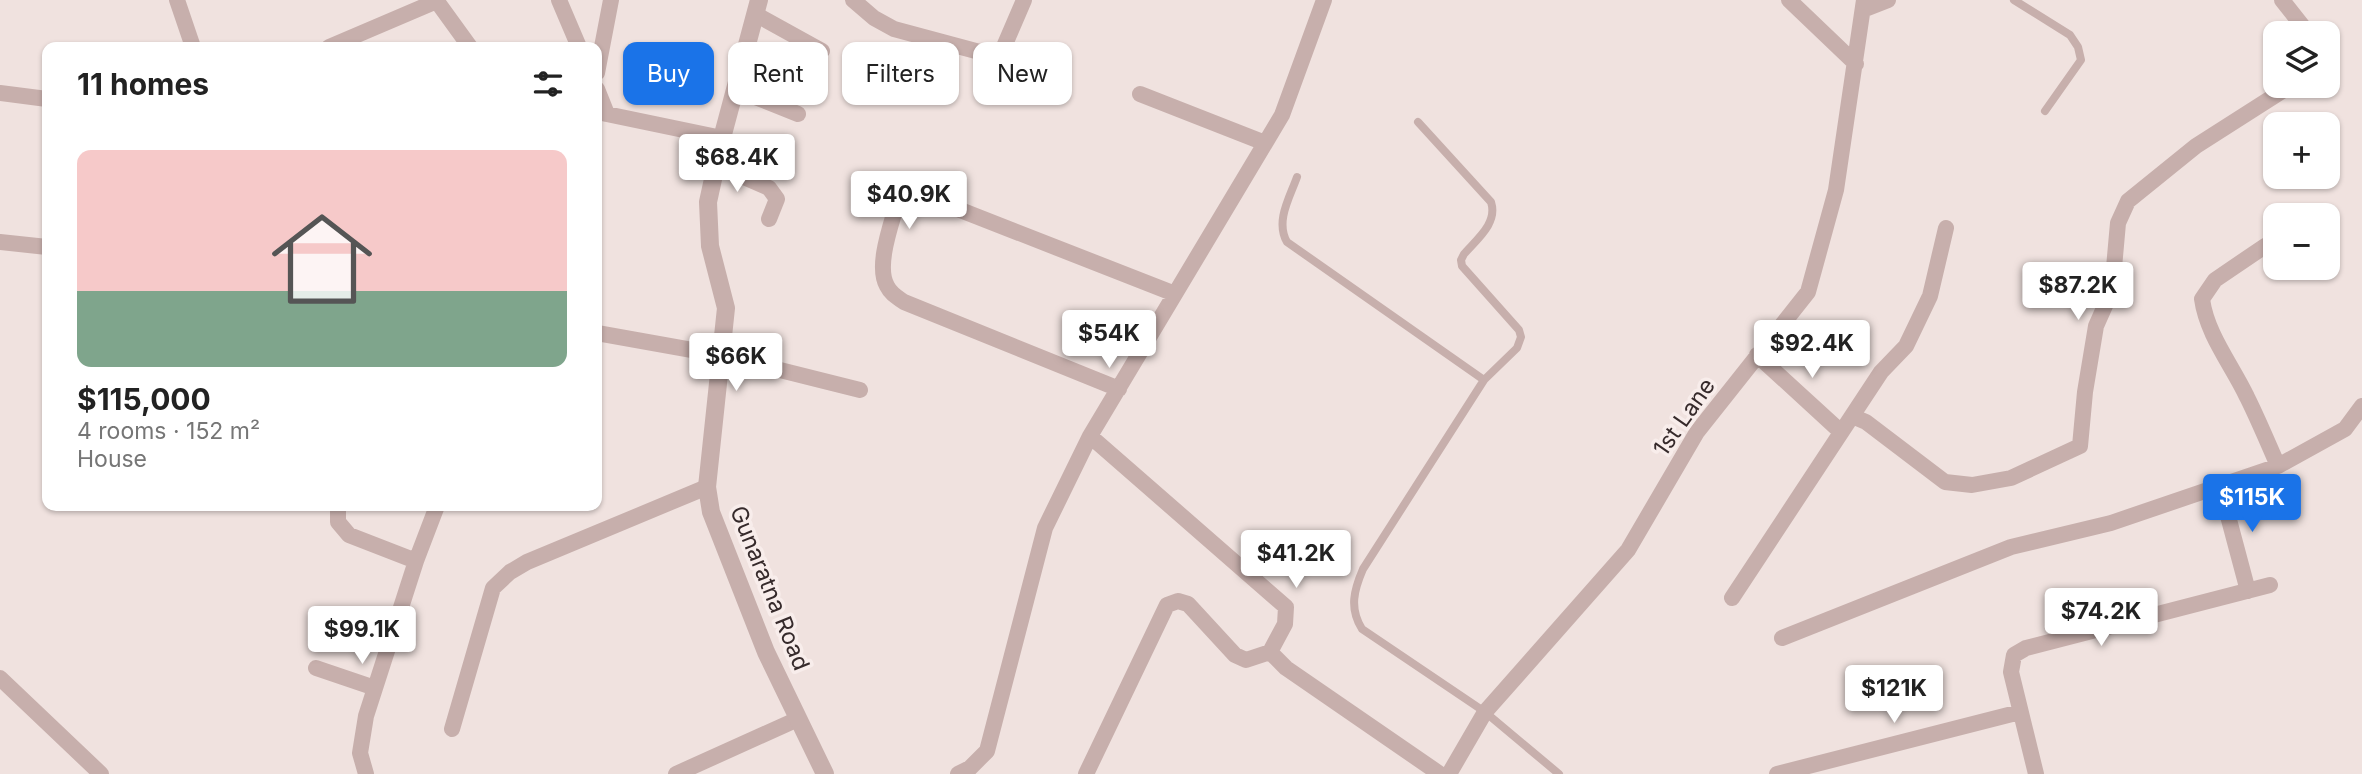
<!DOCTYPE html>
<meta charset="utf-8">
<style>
:root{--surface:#fff;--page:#f6f6f6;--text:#222;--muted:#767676;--line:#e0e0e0;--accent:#1a73e8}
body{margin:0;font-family:Inter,sans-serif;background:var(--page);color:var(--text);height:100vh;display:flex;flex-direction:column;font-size:26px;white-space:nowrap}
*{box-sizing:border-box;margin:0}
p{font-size:23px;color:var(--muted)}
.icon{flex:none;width:38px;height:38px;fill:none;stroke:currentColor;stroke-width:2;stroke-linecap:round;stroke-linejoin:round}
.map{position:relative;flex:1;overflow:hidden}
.panel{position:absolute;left:42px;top:42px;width:560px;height:469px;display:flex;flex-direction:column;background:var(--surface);border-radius:14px;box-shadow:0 2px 5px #0004}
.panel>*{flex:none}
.hud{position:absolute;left:623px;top:42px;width:665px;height:63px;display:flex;gap:14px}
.buttons{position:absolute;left:2263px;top:21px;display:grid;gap:14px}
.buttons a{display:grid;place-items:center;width:77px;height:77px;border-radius:14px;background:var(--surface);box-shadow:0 2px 5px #0004;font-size:35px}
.price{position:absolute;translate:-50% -60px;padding:0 16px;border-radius:7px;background:#fff;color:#222;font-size:23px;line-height:46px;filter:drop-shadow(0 2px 4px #0008)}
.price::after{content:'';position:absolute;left:50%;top:42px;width:21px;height:16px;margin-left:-10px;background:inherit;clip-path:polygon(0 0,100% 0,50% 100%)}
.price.current{background:var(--accent);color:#fff}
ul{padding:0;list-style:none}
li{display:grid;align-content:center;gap:14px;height:371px;padding:0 35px}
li+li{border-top:2px solid var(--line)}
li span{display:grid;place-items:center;height:217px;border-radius:14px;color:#555}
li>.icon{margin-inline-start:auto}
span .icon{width:126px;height:126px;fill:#fffc;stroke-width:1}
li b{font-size:30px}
h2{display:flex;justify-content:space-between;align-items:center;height:84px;padding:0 35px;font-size:30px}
.pill{padding:0 24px;border-radius:14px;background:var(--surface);box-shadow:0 2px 5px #0004;font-size:24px;line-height:63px}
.pill.current{background:var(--accent);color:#fff}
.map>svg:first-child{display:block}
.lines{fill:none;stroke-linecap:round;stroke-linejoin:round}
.service{stroke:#c7afac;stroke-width:8}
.minor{stroke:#c7afac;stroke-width:16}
.tertiary{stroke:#c7afac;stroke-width:18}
.labels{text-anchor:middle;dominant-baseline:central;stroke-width:7;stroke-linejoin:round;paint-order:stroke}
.street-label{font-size:23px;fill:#362a2b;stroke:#f8edeb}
</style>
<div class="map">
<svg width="2362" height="774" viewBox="0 0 2362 774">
<rect width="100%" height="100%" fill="#f0e2df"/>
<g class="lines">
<path class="service" d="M2014,0L2070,35L2078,47L2081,60L2045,111
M1418,122L1491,202C1498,223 1477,239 1464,254L1461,260L1462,266L1519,330L1521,337L1517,348L1484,380L1363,569C1354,590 1349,608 1362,629L1485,712L1559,774
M1297,177C1290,197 1275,221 1287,242L1484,380"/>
<path class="minor" d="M177,0L193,47
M436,0L470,47
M559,0L579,47
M853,0L874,18L894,29L987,54H997L1003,49L1024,0
M1789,0L1856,64
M2282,0L2308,33
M1865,9L1888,0
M755,14L822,51
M329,47L437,1
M597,73L611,0
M597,89L607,114
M735,89L798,114
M0,93L47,99
M1140,94L1265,143
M597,112L722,138
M716,165L769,188L777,199L769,219
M0,242L47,247
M2265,246L2215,280L2202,299C2207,335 2232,365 2247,397C2258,419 2268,443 2278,466
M597,333L720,355L860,390
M1757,355L1841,432
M1119,389L904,302C897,297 891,294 887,286C876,267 890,228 896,207L917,193L1175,294
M1852,416L1866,422L1945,482L1972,485L2011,478L2080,446L2085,392L2096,326L2112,290L2118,223L2128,201L2196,146L2290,86
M1090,436L1286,607L1285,624L1270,652L1286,668L1440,774
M2220,486L2248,591
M338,506V522L349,535L416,561L437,506
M1732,598L1881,372L1906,346L1930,296L1946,228
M1782,638L2011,547L2111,523L2278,466L2345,429L2362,406
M316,668L375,688
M0,678L101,774
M452,729L493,588L510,572L527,562L707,487
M366,774L360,753L366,716L416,561
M676,774L798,719
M958,774L970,768L987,751L1045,528L1090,436L1282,115L1324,0
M1086,774L1167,605L1178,601L1188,604L1235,655L1246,660L1270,652
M1449,774L1485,712L1628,550L1697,432L1808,292L1836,190L1864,0
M1777,774L2020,712
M2036,774L2011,672L2014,655L2026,648L2270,585"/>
<path class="tertiary" d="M759,0L722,138L708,202L710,246L726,308L707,487L711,512L766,652L825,774"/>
</g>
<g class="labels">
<g class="street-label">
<text transform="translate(1684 417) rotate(-55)">1st Lane</text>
<text transform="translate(770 588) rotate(68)">Gunaratna Road</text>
</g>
</g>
</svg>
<div class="buttons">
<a><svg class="icon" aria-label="layers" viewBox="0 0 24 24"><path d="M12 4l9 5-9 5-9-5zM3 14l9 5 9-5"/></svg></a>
<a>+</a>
<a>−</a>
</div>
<b class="price" style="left:737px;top:194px">$68.4K</b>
<b class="price" style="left:909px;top:231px">$40.9K</b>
<b class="price" style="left:2078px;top:322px">$87.2K</b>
<b class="price" style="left:1109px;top:370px">$54K</b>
<b class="price" style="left:1812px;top:380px">$92.4K</b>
<b class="price" style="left:736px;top:393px">$66K</b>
<b class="price current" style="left:2252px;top:534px">$115K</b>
<b class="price" style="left:1296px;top:590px">$41.2K</b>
<b class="price" style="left:2101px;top:648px">$74.2K</b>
<b class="price" style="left:362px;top:666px">$99.1K</b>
<b class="price" style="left:1894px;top:725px">$121K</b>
<div class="hud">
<a class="pill current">Buy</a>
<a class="pill">Rent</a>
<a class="pill">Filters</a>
<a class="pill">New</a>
</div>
<section class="panel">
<h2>11 homes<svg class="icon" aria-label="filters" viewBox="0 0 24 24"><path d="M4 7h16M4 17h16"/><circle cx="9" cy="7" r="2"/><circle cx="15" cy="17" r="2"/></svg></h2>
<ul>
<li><span style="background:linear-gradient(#f6c9c9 65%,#7fa58c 0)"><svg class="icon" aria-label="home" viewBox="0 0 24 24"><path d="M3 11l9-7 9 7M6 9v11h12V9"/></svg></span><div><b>$115,000</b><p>4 rooms · 152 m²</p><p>House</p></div></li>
</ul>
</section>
</div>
